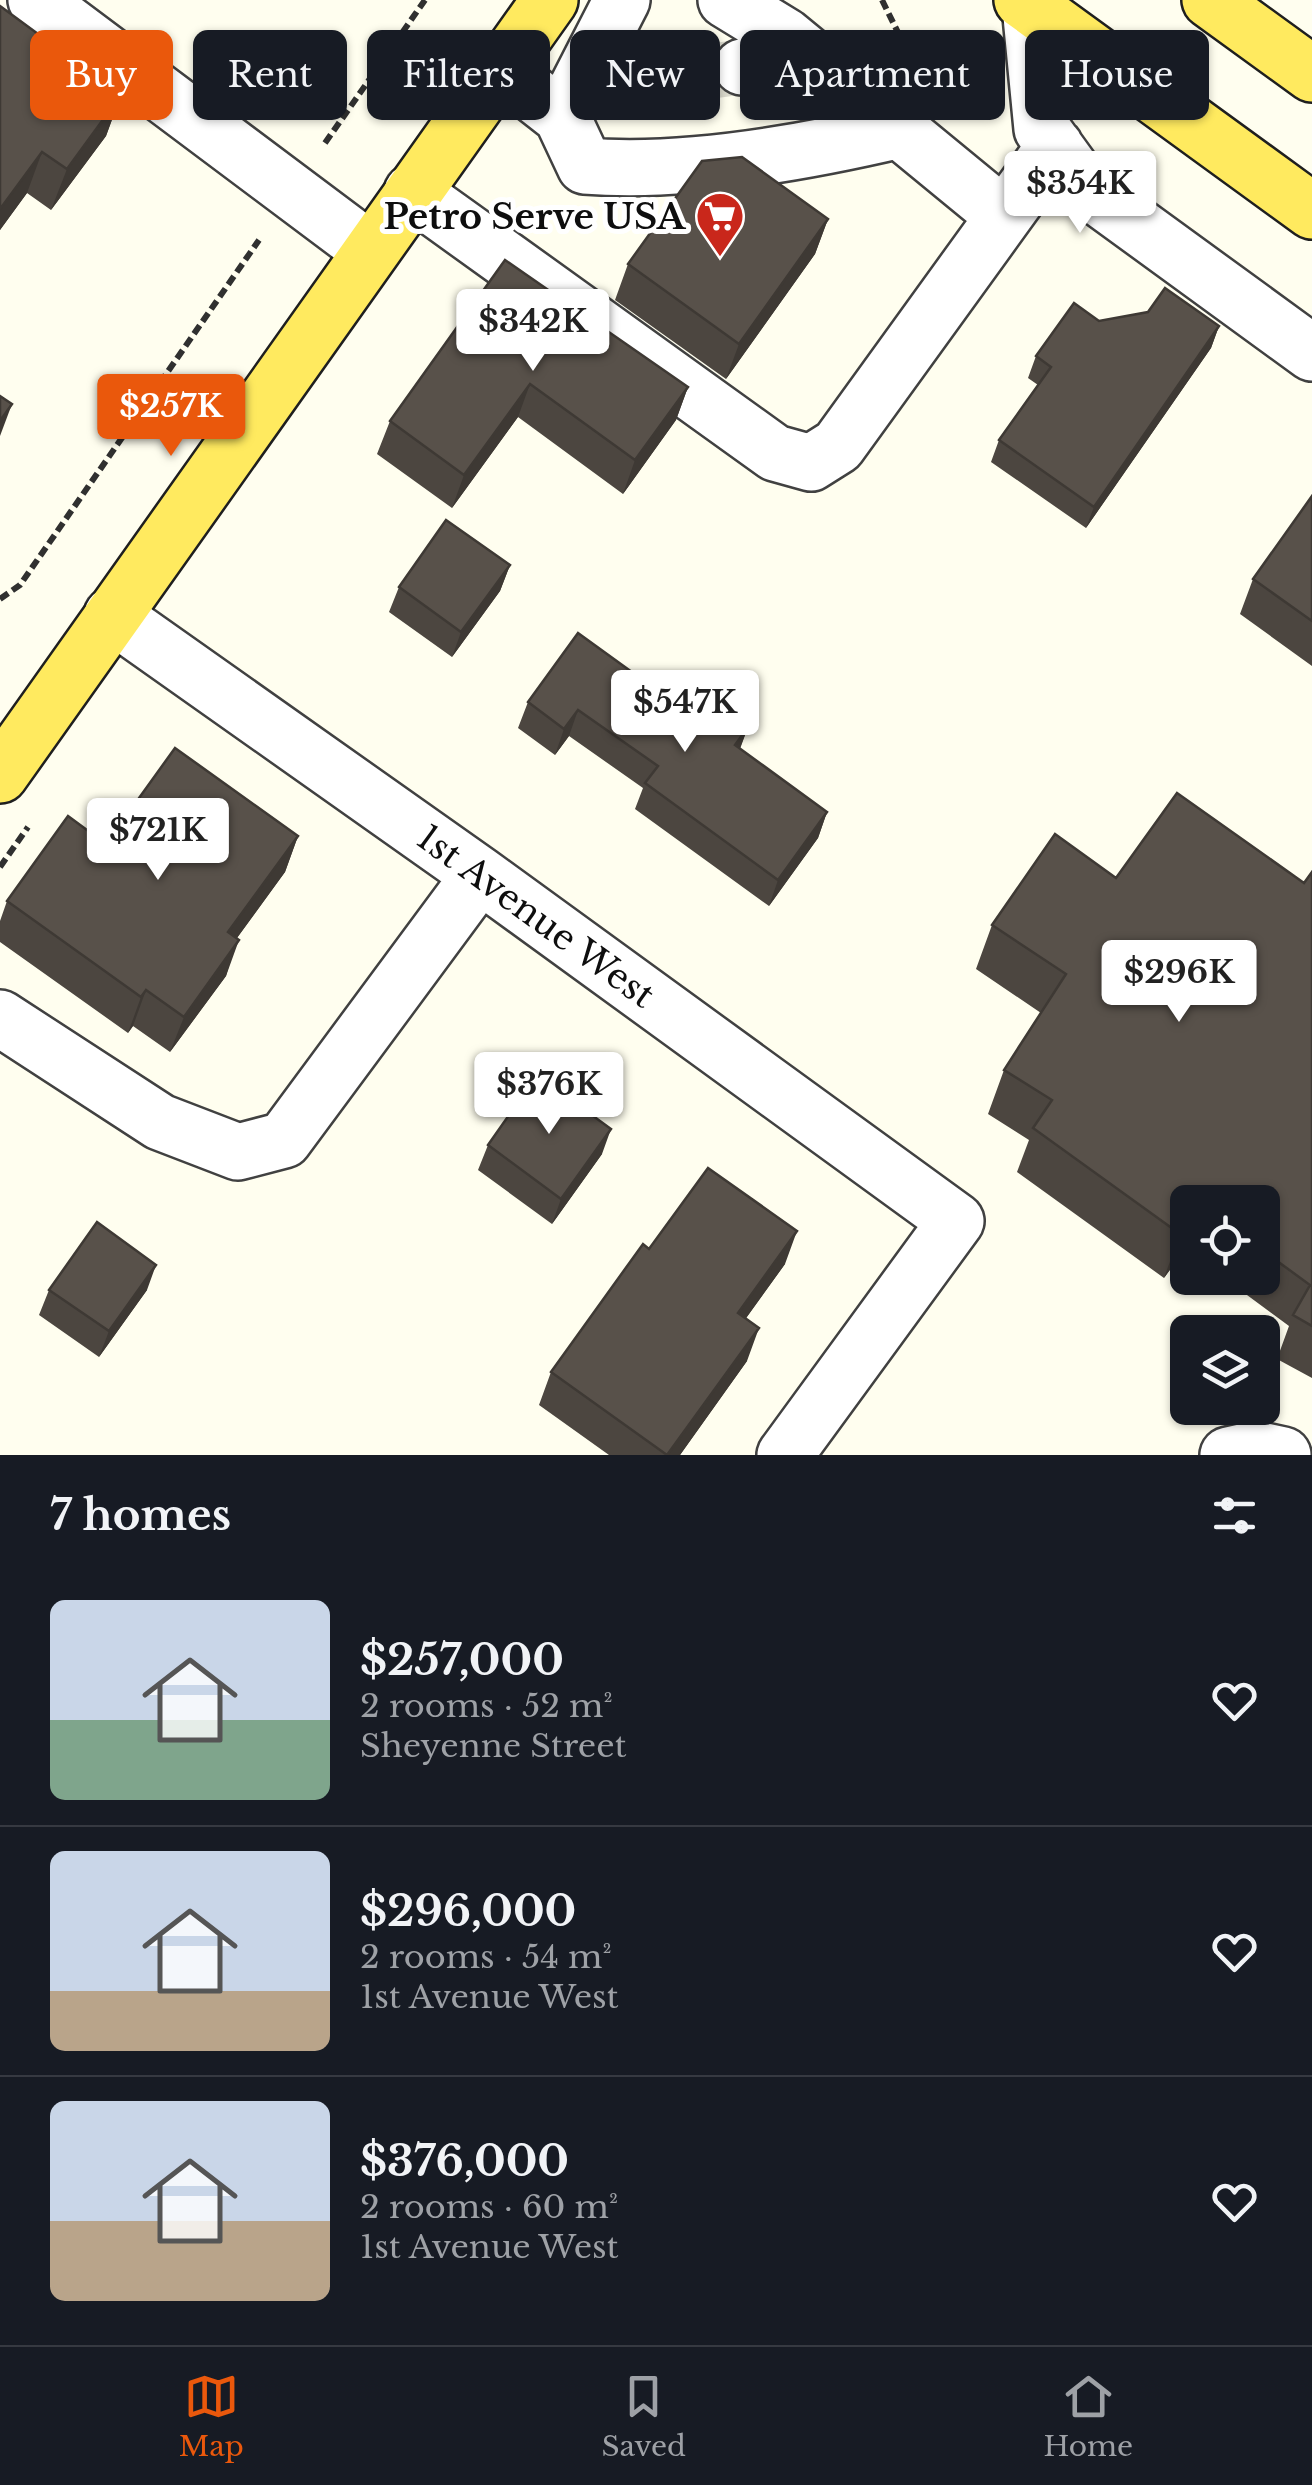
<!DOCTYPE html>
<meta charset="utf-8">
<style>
:root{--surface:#171b24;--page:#242831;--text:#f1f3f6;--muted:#9ea1a6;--line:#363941;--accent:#ea580c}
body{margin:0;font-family:"Libre Baskerville",serif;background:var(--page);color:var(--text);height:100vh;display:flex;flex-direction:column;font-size:38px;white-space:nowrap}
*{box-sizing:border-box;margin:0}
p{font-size:32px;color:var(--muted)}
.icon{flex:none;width:55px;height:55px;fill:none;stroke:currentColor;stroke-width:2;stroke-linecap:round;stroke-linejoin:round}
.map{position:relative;height:1455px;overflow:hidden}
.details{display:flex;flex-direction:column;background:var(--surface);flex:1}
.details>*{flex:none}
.hud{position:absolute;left:30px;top:30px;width:1252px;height:90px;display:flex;gap:20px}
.controls{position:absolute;left:1170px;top:1185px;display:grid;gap:20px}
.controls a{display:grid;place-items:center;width:110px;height:110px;border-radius:15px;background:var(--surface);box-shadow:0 2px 8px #0004;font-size:50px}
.price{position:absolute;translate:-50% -85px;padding:0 22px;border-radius:10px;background:#fff;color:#222;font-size:32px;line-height:65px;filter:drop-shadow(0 2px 5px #0008)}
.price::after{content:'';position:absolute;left:50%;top:60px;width:30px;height:22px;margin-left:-15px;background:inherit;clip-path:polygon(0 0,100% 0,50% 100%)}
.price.on{background:var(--accent);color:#fff}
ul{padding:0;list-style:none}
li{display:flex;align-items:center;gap:30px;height:250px;padding:0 50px}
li+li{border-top:2px solid var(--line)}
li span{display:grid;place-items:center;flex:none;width:280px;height:200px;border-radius:15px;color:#555}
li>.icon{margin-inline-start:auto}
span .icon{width:120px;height:120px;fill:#fffc;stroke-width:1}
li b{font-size:42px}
h2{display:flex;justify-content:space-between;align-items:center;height:120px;padding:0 50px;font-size:42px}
.tag{padding:0 35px;border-radius:15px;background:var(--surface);box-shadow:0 2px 8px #0004;font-size:35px;line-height:90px}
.tag.on{background:var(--accent);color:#fff}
.dock{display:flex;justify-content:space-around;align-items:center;height:140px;border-top:2px solid var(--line);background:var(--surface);font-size:28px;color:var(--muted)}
.dock a{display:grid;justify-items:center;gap:5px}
.dock .on{color:var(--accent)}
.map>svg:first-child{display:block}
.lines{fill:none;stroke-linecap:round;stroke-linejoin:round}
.minor-tunnel{stroke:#dbdacd;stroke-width:55;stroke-dasharray:55 28;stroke-linecap:butt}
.minor-casing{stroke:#414141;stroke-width:60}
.major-casing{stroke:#1f1f1f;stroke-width:60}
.path{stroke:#303030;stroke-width:6;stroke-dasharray:10 5;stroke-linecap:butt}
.minor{stroke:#fff;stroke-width:55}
.major{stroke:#ffea5f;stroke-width:55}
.wall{fill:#4c4640}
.shaded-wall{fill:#3e3934}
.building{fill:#58514a;stroke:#3e3934;stroke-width:2.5}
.labels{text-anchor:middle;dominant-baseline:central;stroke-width:10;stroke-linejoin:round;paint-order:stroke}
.poi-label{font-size:35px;font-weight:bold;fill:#0e0e0e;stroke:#fff;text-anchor:end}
.street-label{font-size:35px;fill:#0e0e0e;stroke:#fff}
</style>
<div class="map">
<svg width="1312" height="1455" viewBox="0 0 1312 1455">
<rect width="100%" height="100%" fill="#fffeef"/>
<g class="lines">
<path class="minor-tunnel" d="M605,85L742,67"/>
<g class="minor-casing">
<path id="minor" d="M36,0L371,251
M726,0L785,36L1004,216
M1030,6L1042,129L1084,187L1312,353
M742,67L809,56
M501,69L562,117L622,0
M562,117L585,166C684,174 802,153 900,130
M412,192L775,453L811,463L838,446L1055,146
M112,615L480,875L956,1221L785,1455
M0,1018L160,1122L238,1152L284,1140L480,875
M1228,1455L1255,1449L1283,1455"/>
</g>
<g class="major-casing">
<path id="major" d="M1022,0L1312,211
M1210,0L1312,74
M0,775L550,0"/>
</g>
<path class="path" d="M882,0L913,63
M325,143L425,0
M0,599L20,585L259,240
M0,867L28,827"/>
<use href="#minor" class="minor"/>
<use href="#major" class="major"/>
</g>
<path class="wall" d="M0,6L121,95L106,136L51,210L27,193L0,230Z
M828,219L815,254L726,379L615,300L628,264Z
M505,260L688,387L676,420L623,494L518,417L452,508L377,454L390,421Z
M1099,321L1219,326L1211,348L1086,528L991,462L999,440L1038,385L1028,378L1036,356Z
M1312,496V666L1240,614L1253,579Z
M510,565L500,591L452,657L389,612L399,587Z
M528,702L683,709L748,727L740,749L827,812L818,838L769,906L635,809L643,788L569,736L555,755L518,728Z
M298,836L285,872L237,938L226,976L170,1052L133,1026L128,1033L0,942V921L7,901L106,844Z
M1312,872V1378L1277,1359L1289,1326L1224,1278H1262V1202H1188V1251L1185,1249L1164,1278L1017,1172L1029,1140L988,1114L1004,1070L1041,1013L976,969L992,925L1116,878L1304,883Z
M488,1145L602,1154L552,1224L478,1170Z
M649,1249L785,1264L746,1318L747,1361L680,1455H609L539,1405L551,1372Z
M49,1290H147L99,1357L39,1315Z"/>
<path class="shaded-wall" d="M121,95L106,136L51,210L67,169Z
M42,152L27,193L0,230V209Z
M828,219L815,254L726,379L739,344Z
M1219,326L1211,348L1086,528L1094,507Z
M530,384L518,417L452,508L464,475Z
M688,387L676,420L623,494L635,460Z
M12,404L0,436V421Z
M510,565L500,591L452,657L461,632Z
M578,710L569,736L555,755L564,729Z
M748,727L738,753L735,745Z
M827,812L818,838L769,906L778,880Z
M298,836L285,872L215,968L228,932Z
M239,940L226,976L170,1052L184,1017Z
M146,990L133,1026L128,1033L141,997Z
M611,1129L602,1154L552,1224L561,1199Z
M1188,1223V1241L1185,1249L1164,1278L1180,1234Z
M797,1231L785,1264L726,1346L738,1313Z
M156,1265L147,1290L99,1357L109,1331Z
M759,1328L747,1361L680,1455H668Z"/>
<path class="building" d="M0,6L121,95L67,169L42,152L0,209Z
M742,157L828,219L739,344L628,264L702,161Z
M505,260L688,387L635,460L530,384L464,475L390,421Z
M1165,288L1219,326L1094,507L999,440L1051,367L1036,356L1074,303L1099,321L1148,312Z
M0,396L12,404L0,421Z
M1312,496V621L1253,579Z
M446,520L510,565L461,632L399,587Z
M578,633L683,709L696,691L748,727L735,745L827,812L778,880L645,783L658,766L578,710L564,729L528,702Z
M175,748L298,836L228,932L239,940L184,1017L146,990L141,997L7,901L68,816L106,844Z
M1177,793L1304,883L1312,872V1326L1293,1315L1310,1285L1262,1250V1202H1188V1223L1180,1234L1033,1128L1052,1100L1004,1070L1066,974L992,925L1055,834L1116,878Z
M537,1075L611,1129L561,1199L488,1145Z
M708,1168L797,1231L738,1313L759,1328L667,1455L551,1372L643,1244L649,1249Z
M97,1222L156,1265L109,1331L49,1290Z"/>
<defs>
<g id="supermarket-pin" transform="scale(2.5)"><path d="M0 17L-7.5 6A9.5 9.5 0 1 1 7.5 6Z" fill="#c9271b" stroke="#fff"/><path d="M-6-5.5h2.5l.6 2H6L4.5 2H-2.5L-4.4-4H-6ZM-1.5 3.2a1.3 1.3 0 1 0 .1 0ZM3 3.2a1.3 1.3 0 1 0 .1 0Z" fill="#fff"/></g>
</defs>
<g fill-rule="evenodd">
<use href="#supermarket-pin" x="720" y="216"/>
</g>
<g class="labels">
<g class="poi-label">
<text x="685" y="216">Petro Serve USA</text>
</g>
<g class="street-label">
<text transform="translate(536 916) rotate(36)">1st Avenue West</text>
</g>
</g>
</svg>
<div class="controls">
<a><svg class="icon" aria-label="locate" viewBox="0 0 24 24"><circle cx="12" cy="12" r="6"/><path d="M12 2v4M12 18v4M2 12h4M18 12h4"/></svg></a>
<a><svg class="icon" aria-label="layers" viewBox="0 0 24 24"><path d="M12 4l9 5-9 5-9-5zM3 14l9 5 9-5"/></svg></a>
</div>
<b class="price" style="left:1080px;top:236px">$354K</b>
<b class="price" style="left:533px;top:374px">$342K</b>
<b class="price on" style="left:171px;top:459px">$257K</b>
<b class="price" style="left:685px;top:755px">$547K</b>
<b class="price" style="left:158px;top:883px">$721K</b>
<b class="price" style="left:1179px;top:1025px">$296K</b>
<b class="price" style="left:549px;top:1137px">$376K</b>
<div class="hud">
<a class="tag on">Buy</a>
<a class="tag">Rent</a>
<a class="tag">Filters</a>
<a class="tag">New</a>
<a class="tag">Apartment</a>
<a class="tag">House</a>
</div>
</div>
<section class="details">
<h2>7 homes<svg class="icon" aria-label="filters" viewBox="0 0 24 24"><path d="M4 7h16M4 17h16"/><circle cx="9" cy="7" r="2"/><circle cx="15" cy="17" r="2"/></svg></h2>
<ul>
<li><span style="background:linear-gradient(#c9d6e8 60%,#7fa58c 0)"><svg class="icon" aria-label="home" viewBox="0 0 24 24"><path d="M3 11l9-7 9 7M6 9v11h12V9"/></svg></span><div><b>$257,000</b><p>2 rooms · 52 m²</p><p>Sheyenne Street</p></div><svg class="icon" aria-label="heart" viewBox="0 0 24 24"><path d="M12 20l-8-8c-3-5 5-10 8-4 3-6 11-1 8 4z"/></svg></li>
<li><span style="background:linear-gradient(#c9d6e8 70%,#b9a48a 0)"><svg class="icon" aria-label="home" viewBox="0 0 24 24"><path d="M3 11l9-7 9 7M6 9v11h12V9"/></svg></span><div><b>$296,000</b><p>2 rooms · 54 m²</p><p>1st Avenue West</p></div><svg class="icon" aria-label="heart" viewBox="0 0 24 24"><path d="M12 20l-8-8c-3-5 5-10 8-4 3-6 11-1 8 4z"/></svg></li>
<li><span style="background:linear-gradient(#c9d6e8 60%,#b9a48a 0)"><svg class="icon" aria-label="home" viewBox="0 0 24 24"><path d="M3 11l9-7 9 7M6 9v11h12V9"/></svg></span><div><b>$376,000</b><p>2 rooms · 60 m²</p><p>1st Avenue West</p></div><svg class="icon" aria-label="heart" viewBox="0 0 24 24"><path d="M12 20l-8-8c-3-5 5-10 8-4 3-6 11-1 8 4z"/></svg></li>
</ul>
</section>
<nav class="dock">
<a class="on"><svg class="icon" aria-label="map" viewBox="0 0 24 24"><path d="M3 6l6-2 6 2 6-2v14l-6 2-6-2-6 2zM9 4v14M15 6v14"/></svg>Map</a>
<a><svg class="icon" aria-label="saved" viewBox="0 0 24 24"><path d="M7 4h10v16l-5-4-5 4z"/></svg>Saved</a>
<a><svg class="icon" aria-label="home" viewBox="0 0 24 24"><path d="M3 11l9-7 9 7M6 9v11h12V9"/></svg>Home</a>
</nav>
